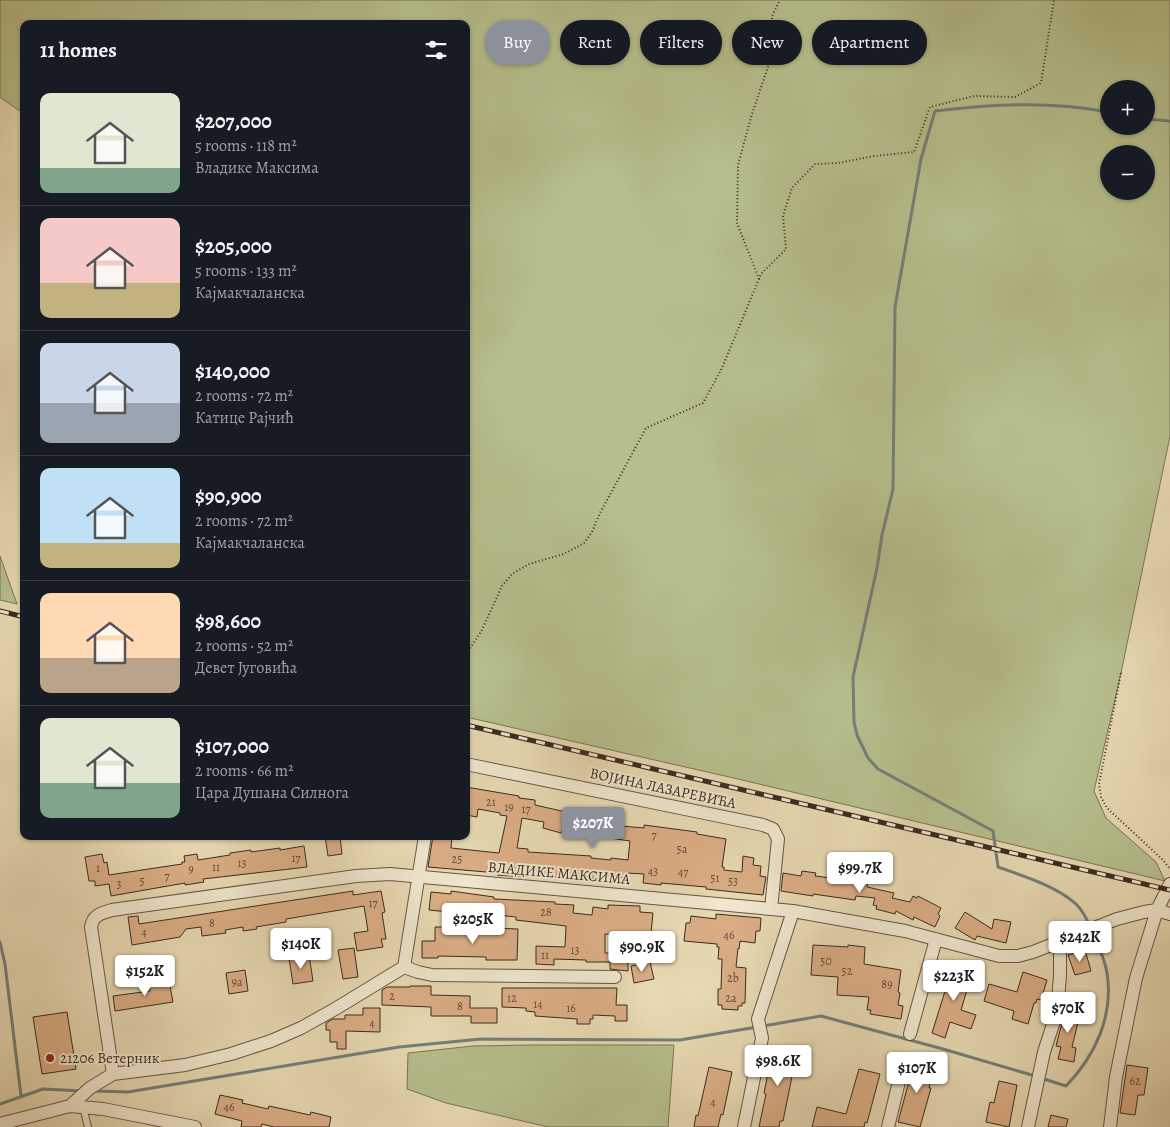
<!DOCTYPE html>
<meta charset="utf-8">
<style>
:root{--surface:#171b24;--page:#242831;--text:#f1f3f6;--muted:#9ea1a6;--line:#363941;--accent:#8c9099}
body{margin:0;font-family:Alegreya,serif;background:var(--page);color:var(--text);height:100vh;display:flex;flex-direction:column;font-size:19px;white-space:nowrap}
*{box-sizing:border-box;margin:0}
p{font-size:16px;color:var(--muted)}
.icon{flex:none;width:28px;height:28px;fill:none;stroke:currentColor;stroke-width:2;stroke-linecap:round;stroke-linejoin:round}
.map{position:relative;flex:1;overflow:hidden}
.details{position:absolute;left:20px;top:20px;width:450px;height:820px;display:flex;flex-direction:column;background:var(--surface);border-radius:10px;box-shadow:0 1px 4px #0004}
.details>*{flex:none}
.top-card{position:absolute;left:485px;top:20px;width:475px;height:45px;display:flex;gap:10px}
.tools{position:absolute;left:1100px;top:80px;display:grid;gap:10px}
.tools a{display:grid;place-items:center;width:55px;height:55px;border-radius:50%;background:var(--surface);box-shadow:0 1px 4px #0004;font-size:25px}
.price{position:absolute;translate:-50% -42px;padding:0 11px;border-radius:5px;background:#fff;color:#222;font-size:16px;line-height:32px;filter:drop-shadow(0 1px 2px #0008)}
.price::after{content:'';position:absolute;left:50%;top:30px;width:15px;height:11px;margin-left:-8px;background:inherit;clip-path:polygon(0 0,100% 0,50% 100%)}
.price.on{background:var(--accent);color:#fff}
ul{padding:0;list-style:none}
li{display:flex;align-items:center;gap:15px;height:125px;padding:0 20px}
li+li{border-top:1px solid var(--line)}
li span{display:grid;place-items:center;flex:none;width:140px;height:100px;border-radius:10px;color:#555}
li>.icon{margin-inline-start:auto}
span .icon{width:60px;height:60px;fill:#fffc;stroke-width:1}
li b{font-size:21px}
h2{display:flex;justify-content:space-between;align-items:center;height:60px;padding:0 20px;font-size:21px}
.pill{padding:0 18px;border-radius:22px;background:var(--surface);box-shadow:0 1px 4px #0004;font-size:18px;line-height:45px}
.pill.on{background:var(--accent);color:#fff}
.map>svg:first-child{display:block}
.green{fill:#b6bf8c;stroke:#787557;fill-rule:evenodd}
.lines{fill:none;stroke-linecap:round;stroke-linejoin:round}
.stream{stroke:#747f7b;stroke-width:3}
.building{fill:#dbad85;stroke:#392b22;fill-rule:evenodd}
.service-casing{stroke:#645646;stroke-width:8}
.minor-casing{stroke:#645646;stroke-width:14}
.path{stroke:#392b22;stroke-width:2;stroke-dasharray:1 2.5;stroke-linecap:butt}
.service{stroke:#efe6cd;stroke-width:6}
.minor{stroke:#efe6cd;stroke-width:12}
.rail-casing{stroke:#392b22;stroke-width:5}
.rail{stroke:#efe6cd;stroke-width:3;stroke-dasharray:9;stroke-linecap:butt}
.poi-dot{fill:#8f2418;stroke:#efe6cd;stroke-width:2}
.labels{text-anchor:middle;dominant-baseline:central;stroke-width:4;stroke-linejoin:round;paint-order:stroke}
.number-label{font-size:12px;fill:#624c3b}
.street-label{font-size:15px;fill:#392b22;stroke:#efe6cd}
.poi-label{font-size:15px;fill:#392b22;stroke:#efe6cd;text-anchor:start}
</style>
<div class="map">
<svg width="1170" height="1127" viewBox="0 0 1170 1127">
<rect width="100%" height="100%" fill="#e7d9b2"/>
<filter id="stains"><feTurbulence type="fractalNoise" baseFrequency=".004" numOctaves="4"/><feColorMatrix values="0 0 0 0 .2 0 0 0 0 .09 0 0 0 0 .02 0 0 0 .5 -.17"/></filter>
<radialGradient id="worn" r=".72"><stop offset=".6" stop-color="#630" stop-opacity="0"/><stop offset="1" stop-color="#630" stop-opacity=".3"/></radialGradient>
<path class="green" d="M0,0H1170V436L1121,673L1094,791L1106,818L1156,862L1165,881L738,779L466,717V24H24V114L0,97ZM1109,89H1146V126H1109ZM1109,154H1146V191H1109Z
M0,556L17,604L0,600Z
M532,1045H674L668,1127H548L446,1103L407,1089L408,1053L473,1046Z"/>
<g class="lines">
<path class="stream" d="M1146,119L1170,121
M1090,927C1087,919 1082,910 1076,904C1056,886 1023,876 998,867L993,831L878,769L868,758L857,735L854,722L853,677L877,568L882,535L893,489L895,307L921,159L935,111C995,104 1049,101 1109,112
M0,942L5,964L21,1096
M763,1026L821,1016L943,1049L1035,1076
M1041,1078L1066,1086C1095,1056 1114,1016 1107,973C1105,960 1098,945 1093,933
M93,1091L128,1092L399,1047L481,1039L680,1040L757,1027
M0,1104L43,1089L82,1091"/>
</g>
<path class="building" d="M466,787L519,796V798L535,800V805L566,812V809L578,812L577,819L599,824L644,828V825L697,832V834L726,839L722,867H724V870L742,872L743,856L754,858L753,865L761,866L760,876L766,877L763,895L706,889V887L661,883V885L643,883L644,874L627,873L626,878L607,876V878L600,877L599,879L589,878V876L571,875V879L526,873V877L497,875L498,873L428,867L433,836H452L451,848L499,853L507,816L500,815V813L478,809L477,817L466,815ZM522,818L544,822L543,828L561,833L562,831L630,841L628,860L611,858V860L591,858V856L528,852V849L517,848Z
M325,836H340L342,854L328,856Z
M304,846L307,867L203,879L204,882L185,885V883L111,896L109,884L95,886V881H89L85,857L102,854L104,863L107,862L109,875L182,864V862H185L184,856L197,854L198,860L230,855V853L251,850V852L280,848V850Z
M802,871L816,873L815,876L847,880L848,872L869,875L867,887L894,893L892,898L910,902L913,896L917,898L918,896L941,908L938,914L940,916L935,927L914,917L913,920L896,911L895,914L876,909L877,906L873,905L875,898L856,896L855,900L813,894V896L781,891L783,873L801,876Z
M353,891V895L381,891L385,912L382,913L386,939H381L383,947L357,951L354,933L368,931L364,906L286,919V922L256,927L257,929L243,931V927L225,930L226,933L202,936L201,927L186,929L180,937L132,945L128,917L138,916L139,924Z
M451,891L494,897V899L555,902V904L574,905L573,913L592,915L593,907L608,909V905L640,906V912L653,913L651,933L638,932L637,937L605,934V953H628V971L610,969V962H586V960L554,959V965L536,964V946L565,947L566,926L516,920V917L450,910L449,912L429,910L431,892L451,894Z
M965,912L992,929L994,919L1011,922L1006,943L977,936L975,940L955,928Z
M716,914L761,918L760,931H756L755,943L740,941L739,949L738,948L736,967L746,968L745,1003H742V1006H738V1010L722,1009V1005H718V989H721L722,959H718L719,947H717V944L684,941L686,923H690L691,916L716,919Z
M435,927H451V933L493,934V928L518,929L517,960H486V957L438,956V958H422V941H435Z
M813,945L848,947V945L865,947L864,964L901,970L898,992L900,993L898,1005L903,1006L901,1019L870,1014L871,1010H867L869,997L837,995L838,977L811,975Z
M354,948L358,977L343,979L338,950Z
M1085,950L1091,971L1075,975L1068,955Z
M309,955L313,981L293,984L289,958Z
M650,962L654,979L634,983L631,966Z
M948,965L972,973L961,1010L976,1015L971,1029L950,1022L945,1038L932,1033L946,988L941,986Z
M245,970L248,991L229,994L226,973Z
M1023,972L1047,980L1041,1000L1037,999L1036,1003H1034L1028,1024L1012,1019L1014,1011L984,1001L989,984L1017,992Z
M169,981L173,1002L115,1011L113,996L150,991L149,984Z
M410,986H431V995L470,996V1008H497V1023H471V1016H431V1007L382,1005V990L387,987H410Z
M502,988H617L616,1005H627V1021H615V1016L593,1015V1019H590V1024H577V1019L535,1016V1012L526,1011V1008L502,1007Z
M1066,1007L1081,1010L1072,1047L1076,1048L1074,1062L1058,1059L1061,1047L1056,1046Z
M363,1008H380V1032L346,1031V1049H337V1042H330V1030H326V1023L333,1019H345V1015H363Z
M67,1012L76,1069L42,1074L33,1017Z
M772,1047L797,1052L783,1121H780L779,1127H759L766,1094L764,1093L770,1063L768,1062Z
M915,1059L935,1064L929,1088H931L920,1127L898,1122Z
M1127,1065L1148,1068L1144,1095H1138L1135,1115L1120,1113Z
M709,1067L732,1072L723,1115L721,1114L718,1127H694L696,1115L698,1116Z
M859,1069L880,1074L867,1123L865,1122L864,1127H812L817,1107L846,1114Z
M999,1081L1017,1085L1009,1127L986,1122L990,1102L994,1103Z
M220,1095L243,1100L242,1103L268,1109L269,1106L310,1115L311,1112L331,1117L329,1127H274L262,1124L261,1127H241L242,1121L215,1114Z
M1051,1115L1068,1119L1066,1127H1048Z"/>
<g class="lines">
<g class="service-casing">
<path id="service" d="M83,1107L88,1127"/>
</g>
<g class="minor-casing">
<path id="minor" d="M466,764L763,825L773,829L778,839L771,909
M404,967L418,972L432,975L615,977
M910,1034L936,939
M113,1074L91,927C93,915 101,913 112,910L356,876L390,874L793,911L905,931L999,956H1018L1033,952L1117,919L1144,912L1157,910L1170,914
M70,1106L90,1088L113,1074L185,1065L231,1054L271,1041L301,1028L335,1009L404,967L425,836
M0,1124L70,1106L103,1109L195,1127
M744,1127L762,1038L758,1019L793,911
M888,1127L904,1061
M1028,1127L1044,1052L1057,1012L1060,976V942
M1110,1127L1116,1077L1136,978L1157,910L1170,884"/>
</g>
<path class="path" d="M759,279L737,223L738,165L752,114L773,52L772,16L780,0
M466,654L481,632L502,586L512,574L529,564L564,554L584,543L592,532L600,513L646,428L703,403L722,368L761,274L786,249L783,216L792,188L815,164L838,163L874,156L914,152L930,107L974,96L1015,97L1041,83L1054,0
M1121,673L1099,784L1101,797L1107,808L1162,859L1170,869"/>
<use href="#service" class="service"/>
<use href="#minor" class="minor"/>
<g class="rail-casing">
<path id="rail" d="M0,611L24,617
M466,725L1170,890"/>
</g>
<use href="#rail" class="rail"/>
</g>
<circle class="poi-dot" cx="50" cy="1058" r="5"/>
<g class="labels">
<g class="number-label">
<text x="491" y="802">21</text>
<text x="509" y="807">19</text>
<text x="526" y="809">17</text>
<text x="654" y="835">7</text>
<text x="682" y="849">5a</text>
<text x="296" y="858">17</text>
<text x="457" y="859">25</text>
<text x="242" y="863">13</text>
<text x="216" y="867">11</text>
<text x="98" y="868">1</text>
<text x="191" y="869">9</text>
<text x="653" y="871">43</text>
<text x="683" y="872">47</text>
<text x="167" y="876">7</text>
<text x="715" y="878">51</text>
<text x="142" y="881">5</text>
<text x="733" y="881">53</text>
<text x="119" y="884">3</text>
<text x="373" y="903">17</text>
<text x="546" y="912">28</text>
<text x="212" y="923">8</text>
<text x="144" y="932">4</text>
<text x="729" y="935">46</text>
<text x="575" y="950">13</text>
<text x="545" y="955">11</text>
<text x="826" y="961">50</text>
<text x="847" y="971">52</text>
<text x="733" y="978">2b</text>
<text x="237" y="982">9a</text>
<text x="887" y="984">89</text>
<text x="392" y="996">2</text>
<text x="512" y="998">12</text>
<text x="731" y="998">2a</text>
<text x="538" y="1004">14</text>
<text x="460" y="1006">8</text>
<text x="571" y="1008">16</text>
<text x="372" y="1023">4</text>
<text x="1135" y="1081">62</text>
<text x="713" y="1102">4</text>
<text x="229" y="1107">46</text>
</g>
<g class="street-label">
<text transform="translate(663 788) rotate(12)">ВОЈИНА ЛАЗАРЕВИЋА</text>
<text transform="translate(559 873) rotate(5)">ВЛАДИКЕ МАКСИМА</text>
</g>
<g class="poi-label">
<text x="60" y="1058">21206 Ветерник</text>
</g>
</g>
<rect width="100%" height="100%" filter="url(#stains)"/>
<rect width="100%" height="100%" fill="url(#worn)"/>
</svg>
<div class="tools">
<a>+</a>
<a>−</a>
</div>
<b class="price on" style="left:593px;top:849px">$207K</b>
<b class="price" style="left:860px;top:894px">$99.7K</b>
<b class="price" style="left:473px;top:945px">$205K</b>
<b class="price" style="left:1080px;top:963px">$242K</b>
<b class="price" style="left:301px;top:970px">$140K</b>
<b class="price" style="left:642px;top:973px">$90.9K</b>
<b class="price" style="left:145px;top:997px">$152K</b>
<b class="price" style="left:954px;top:1002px">$223K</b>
<b class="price" style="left:1068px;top:1034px">$70K</b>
<b class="price" style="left:778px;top:1087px">$98.6K</b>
<b class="price" style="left:917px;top:1094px">$107K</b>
<div class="top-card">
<a class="pill on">Buy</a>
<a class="pill">Rent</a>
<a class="pill">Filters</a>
<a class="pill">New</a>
<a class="pill">Apartment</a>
</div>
<section class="details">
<h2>11 homes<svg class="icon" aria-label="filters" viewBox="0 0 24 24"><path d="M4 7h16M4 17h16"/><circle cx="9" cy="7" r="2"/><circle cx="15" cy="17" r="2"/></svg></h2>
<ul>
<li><span style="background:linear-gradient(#dfe7d0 75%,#7fa58c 0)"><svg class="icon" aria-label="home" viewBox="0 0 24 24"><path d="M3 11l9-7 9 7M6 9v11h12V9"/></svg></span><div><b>$207,000</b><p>5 rooms · 118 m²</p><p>Владике Максима</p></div></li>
<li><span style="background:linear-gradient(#f6c9c9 65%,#c2b280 0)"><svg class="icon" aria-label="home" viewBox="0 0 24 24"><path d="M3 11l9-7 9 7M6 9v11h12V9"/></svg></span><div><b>$205,000</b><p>5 rooms · 133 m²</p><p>Кајмакчаланска</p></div></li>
<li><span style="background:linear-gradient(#c9d6e8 60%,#9aa5b1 0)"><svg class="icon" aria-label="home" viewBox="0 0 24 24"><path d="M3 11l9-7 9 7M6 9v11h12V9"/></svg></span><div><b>$140,000</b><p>2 rooms · 72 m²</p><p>Катице Рајчић</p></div></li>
<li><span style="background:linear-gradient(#bfe0f5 75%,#c2b280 0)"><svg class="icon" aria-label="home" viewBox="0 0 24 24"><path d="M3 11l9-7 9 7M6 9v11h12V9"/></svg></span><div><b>$90,900</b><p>2 rooms · 72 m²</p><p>Кајмакчаланска</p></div></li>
<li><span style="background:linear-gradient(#ffd9b3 65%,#b9a48a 0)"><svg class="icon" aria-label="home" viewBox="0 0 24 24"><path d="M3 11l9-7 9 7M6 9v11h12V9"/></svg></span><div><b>$98,600</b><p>2 rooms · 52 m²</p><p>Девет Југовића</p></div></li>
<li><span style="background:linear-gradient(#dfe7d0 65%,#7fa58c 0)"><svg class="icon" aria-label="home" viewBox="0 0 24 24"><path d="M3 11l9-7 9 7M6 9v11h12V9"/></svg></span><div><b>$107,000</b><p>2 rooms · 66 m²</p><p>Цара Душана Силнога</p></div></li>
</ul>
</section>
</div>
